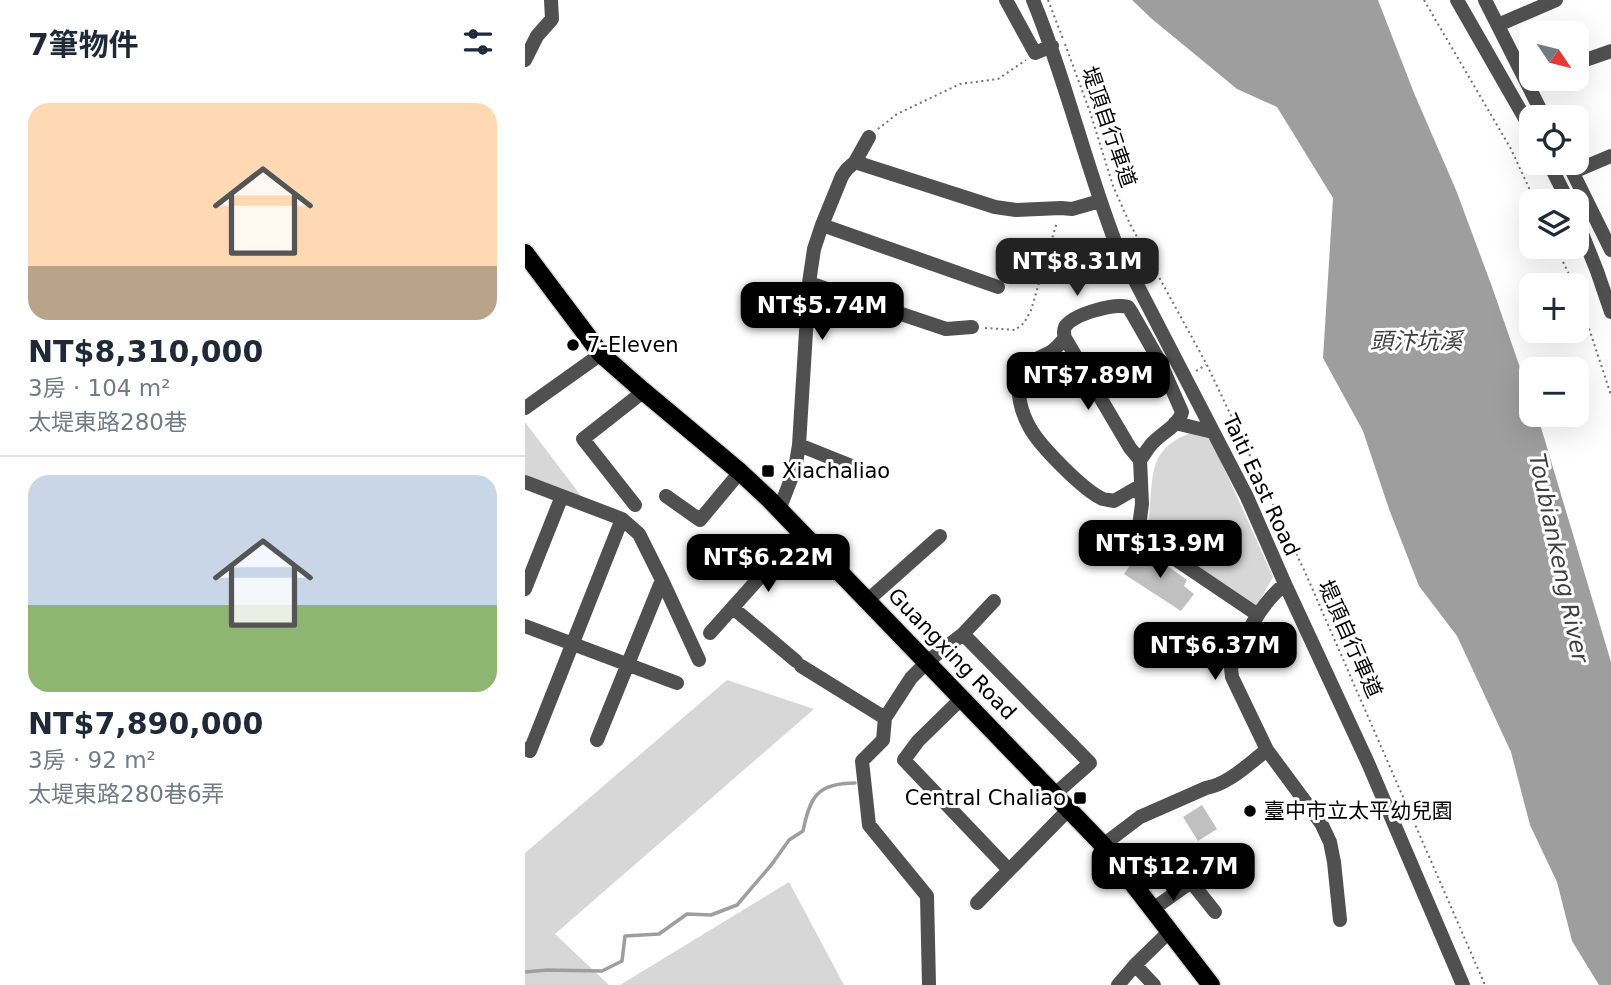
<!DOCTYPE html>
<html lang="zh-TW">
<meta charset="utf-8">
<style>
:root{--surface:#fff;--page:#f2f2f3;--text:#1f2937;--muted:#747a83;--line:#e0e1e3;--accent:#000}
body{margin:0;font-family:"DejaVu Sans","Noto Sans TC",sans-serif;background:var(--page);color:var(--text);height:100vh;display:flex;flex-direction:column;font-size:26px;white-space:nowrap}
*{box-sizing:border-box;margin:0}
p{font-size:23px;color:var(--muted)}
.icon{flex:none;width:38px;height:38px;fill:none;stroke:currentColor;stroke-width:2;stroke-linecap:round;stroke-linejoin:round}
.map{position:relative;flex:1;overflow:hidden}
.sheet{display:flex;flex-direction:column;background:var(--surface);width:525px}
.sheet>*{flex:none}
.needle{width:46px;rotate:125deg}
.controls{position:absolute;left:994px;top:21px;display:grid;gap:14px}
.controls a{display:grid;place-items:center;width:70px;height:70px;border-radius:14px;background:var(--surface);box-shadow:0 7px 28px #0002;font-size:35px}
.price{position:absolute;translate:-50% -60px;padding:0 16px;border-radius:14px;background:var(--accent);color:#fff;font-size:23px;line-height:46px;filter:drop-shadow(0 2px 4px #0008)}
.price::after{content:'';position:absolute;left:50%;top:42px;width:21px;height:16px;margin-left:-10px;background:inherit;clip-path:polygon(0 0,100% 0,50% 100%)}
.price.current{background:#222;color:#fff}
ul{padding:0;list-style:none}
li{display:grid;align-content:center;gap:14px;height:371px;padding:0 28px}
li+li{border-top:2px solid var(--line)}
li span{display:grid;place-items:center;height:217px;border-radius:21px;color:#555}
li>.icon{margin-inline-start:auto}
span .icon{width:126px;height:126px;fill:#fffc;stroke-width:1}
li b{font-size:30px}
h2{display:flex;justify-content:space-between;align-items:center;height:84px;padding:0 28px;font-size:30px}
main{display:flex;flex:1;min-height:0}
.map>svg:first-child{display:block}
.green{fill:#d7d7d7}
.water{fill:#9e9e9e}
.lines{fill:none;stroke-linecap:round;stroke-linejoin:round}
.stream{stroke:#9e9e9e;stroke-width:3.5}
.building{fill:#c0c0c0}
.major-casing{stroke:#dbdbdb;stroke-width:21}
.path{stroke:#727272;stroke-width:2;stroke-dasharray:2 3.5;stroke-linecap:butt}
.minor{stroke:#505050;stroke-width:14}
.major{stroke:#000;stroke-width:18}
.poi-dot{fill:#000;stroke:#fff;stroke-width:2.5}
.labels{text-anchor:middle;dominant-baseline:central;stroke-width:6;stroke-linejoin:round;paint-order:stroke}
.street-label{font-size:21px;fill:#000;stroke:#fff}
.poi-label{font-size:21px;fill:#000;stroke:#fff;text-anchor:start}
.water-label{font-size:23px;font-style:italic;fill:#3f3f3f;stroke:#fff}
</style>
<main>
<section class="sheet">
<h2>7筆物件<svg class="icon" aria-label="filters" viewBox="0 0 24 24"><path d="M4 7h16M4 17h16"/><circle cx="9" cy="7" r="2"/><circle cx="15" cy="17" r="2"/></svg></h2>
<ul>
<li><span style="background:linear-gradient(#ffd9b3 75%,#b9a48a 0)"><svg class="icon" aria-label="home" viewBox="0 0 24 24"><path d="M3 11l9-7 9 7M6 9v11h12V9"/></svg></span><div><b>NT$8,310,000</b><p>3房 · 104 m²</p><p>太堤東路280巷</p></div></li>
<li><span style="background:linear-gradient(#c9d6e8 60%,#8fb573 0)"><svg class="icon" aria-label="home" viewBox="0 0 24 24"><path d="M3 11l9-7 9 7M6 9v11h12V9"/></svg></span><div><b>NT$7,890,000</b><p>3房 · 92 m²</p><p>太堤東路280巷6弄</p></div></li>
</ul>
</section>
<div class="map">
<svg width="1086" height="985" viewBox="0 0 1086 985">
<rect width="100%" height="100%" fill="#fff"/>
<path class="green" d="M0,422L63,505L0,482Z
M675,430L685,437L748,577L731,607L621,531C633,483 613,448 675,430Z
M202,680L289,709L30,934L84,985H0V853Z
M264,882L319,985H95Z"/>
<path class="water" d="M607,0H853L889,93L931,190L966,284L1006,399V415H1012L1018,434L1086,662V985H1074L1047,941L1032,882L1005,825L986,752L932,636L894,586L864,509L838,431L798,358L808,198L752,107L712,89L627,19Z"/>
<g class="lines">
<path class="stream" d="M0,972L22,970L77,971L97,961L100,936L134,934L162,914L186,915L212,905L247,864L264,840L278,831C285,797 292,783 330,783"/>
</g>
<path class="building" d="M617,548L662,580L659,586L669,594L656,611L599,574Z
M677,805L692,829L673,841L658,817Z"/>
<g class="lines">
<g class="major-casing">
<path id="major" d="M0,253L76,354L117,390L215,472L244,499L578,845L686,985"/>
</g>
<path class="path" d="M523,0L538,39
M899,0L986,149L1010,201
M540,44L565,112L588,186L605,224L682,365L780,572L960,985
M353,129L372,114L435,84L473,79L501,60
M1031,247L1049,285
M1052,292L1086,395
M460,328L490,330L499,323L506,310L532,222
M671,371L681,365"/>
<path class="minor" d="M481,0L510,53L527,46
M508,0C541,80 560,164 591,244L722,497L760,584L843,763L938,985
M932,0L1006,129
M960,0L1019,117
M973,25L1031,0
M0,60L12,36L27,19L26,0
M1052,63L1086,51
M330,162L344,137
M1024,163L1043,201
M1043,163L1086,250
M1048,172L1086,156
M1052,221L1072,271L1086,312
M297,225L473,287
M284,283L421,329L447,327
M540,338L605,448L615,460
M0,408L76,354
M650,423L688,432
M274,445L329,467
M0,482L97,519L114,534L137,580L174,660
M615,486L589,501C585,500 582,500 578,499C559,491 515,446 505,428C497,414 490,392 496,376C501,362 512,359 524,353C530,350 535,344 540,338C539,334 538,332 540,327C548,314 589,303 603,307L607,313L635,362L657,412C654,426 634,434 625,446C621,451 619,455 615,460L617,504L613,534L733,615
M141,496L175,520L215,472
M110,505L58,439L114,395L117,390
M254,510L270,469L274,445L284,283L289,249L297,225L317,176L322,169L330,162L470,207L491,210L536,208L547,209L575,201
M760,584C734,605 719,638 706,668L707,677L742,750L796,823L805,842L809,862L815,920
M0,589L37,496
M343,600L415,536
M208,608L271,661
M0,626L152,683
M185,633L275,532
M438,634L565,763L530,794
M276,666L360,718
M437,698L393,741L379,760L484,870
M72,740L137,580
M0,749L5,751L97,519
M578,845L615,817L681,788C704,784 723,764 742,750
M644,854L690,912
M452,903L544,809
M628,909L666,882
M610,965L629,985
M404,985L402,896L344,825L337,761L358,740L360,718L386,678L402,662L438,634L469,601
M593,985L610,965L645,931"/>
<use href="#major" class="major"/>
</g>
<g class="poi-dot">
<circle cx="48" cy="345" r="7"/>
<rect x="236" y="464" width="14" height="14" rx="3.5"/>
<rect x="548" y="791" width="14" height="14" rx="3.5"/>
<circle cx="725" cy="811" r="7"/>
</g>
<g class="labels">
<g class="street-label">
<text transform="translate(584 127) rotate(71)">堤頂自行車道</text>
<text transform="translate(736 485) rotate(65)">Taiti East Road</text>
<text transform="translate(825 639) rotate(66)">堤頂自行車道</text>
<text transform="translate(427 654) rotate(46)">Guangxing Road</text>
</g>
<g class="poi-label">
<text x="62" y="345">7-Eleven</text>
<text x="257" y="471">Xiachaliao</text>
<text x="541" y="798" text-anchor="end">Central Chaliao</text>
<text x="739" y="811">臺中市立太平幼兒園</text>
</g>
<g class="water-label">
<text x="891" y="341">頭汴坑溪</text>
<text transform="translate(1034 558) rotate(78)">Toubiankeng River</text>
</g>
</g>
</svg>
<div class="controls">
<a><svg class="needle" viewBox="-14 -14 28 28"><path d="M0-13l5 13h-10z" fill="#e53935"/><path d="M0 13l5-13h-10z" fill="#747a83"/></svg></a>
<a><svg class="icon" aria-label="locate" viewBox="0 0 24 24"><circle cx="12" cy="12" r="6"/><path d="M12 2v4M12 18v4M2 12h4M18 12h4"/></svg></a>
<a><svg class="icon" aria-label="layers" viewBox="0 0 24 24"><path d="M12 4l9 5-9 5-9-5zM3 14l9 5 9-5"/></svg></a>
<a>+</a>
<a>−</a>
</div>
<b class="price current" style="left:552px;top:298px">NT$8.31M</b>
<b class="price" style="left:297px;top:342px">NT$5.74M</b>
<b class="price" style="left:563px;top:412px">NT$7.89M</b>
<b class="price" style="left:635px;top:580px">NT$13.9M</b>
<b class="price" style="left:243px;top:594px">NT$6.22M</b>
<b class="price" style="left:690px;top:682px">NT$6.37M</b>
<b class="price" style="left:648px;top:903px">NT$12.7M</b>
</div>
</main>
